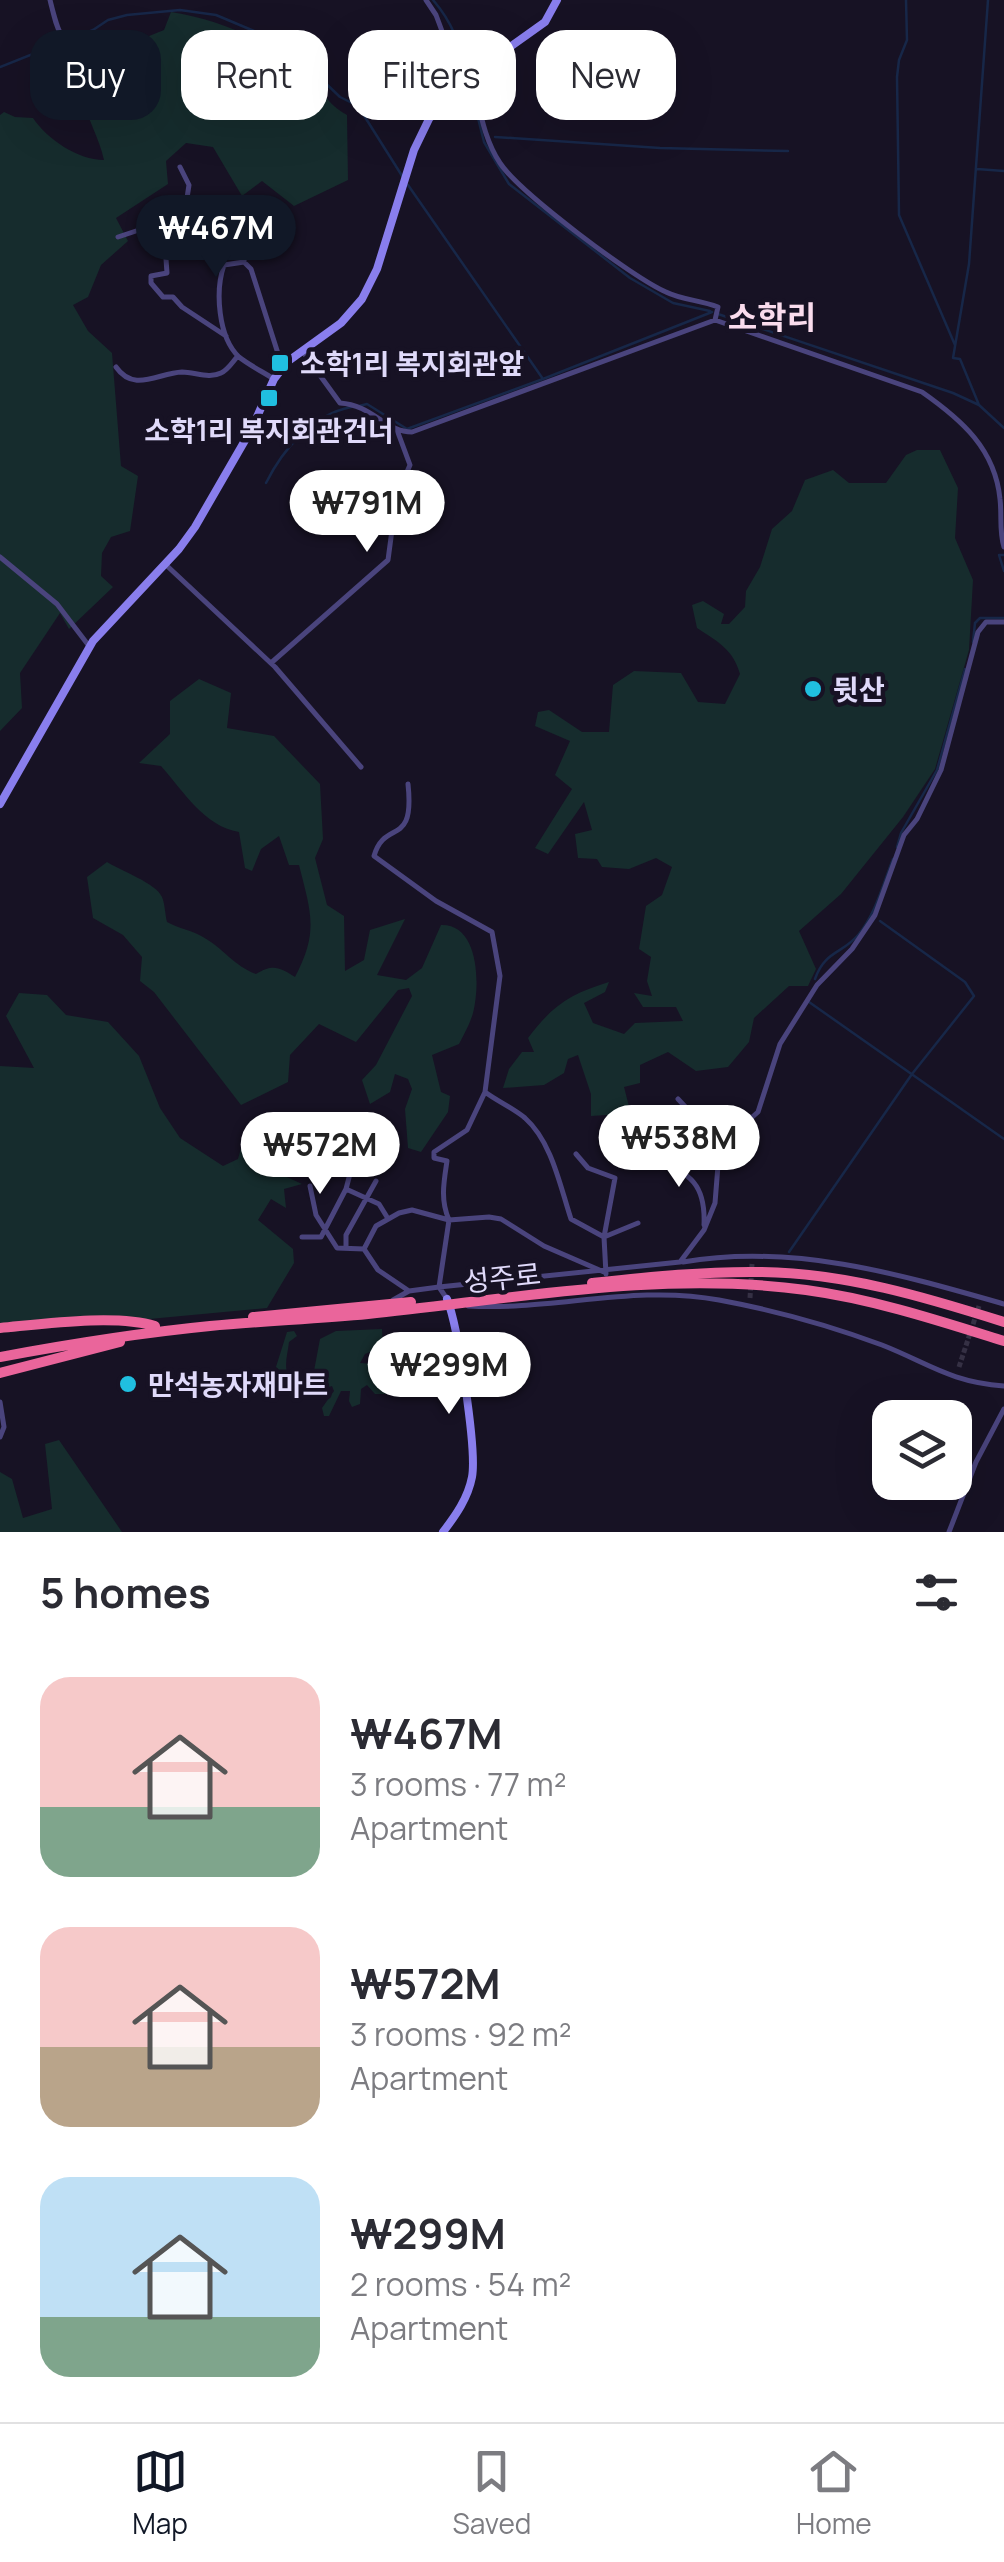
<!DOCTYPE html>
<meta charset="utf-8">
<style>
:root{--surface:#fff;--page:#f2f2f3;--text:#2b2b33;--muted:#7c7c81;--line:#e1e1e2;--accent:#111827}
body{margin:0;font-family:Manrope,"Noto Sans KR",sans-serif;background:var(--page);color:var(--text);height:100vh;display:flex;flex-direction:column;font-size:38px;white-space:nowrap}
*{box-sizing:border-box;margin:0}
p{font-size:32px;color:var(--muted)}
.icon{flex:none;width:55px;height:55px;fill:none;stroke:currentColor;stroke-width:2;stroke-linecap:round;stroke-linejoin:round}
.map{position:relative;height:1532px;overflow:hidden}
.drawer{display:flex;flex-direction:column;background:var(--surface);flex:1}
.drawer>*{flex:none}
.top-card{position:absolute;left:30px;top:30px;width:945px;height:90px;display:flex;gap:20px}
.fabs{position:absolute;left:872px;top:1400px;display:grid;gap:20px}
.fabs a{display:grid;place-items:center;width:100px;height:100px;border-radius:20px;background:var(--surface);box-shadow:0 10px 40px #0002;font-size:50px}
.price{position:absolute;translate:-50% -85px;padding:0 22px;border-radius:35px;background:#fff;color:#222;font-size:32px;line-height:65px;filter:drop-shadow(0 2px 5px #0008)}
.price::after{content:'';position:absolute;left:50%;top:60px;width:30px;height:22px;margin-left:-15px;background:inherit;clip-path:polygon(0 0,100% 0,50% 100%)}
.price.selected{background:var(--accent);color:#fff}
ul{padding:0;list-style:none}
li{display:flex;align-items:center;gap:30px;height:250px;padding:0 40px}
li span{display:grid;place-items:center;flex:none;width:280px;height:200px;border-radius:30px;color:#555}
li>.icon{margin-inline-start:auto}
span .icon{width:120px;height:120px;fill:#fffc;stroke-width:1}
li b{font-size:42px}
h2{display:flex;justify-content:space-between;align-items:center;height:120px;padding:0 40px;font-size:42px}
.chip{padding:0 35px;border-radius:30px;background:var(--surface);box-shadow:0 10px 40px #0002;font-size:35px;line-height:90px}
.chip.selected{background:var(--accent);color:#fff}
.dock{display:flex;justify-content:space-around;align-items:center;height:140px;border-top:2px solid var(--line);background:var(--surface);font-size:28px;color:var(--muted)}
.dock a{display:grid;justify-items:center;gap:5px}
.dock .selected{color:var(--accent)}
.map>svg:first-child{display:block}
.green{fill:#162c2d}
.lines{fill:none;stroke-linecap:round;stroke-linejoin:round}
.stream{stroke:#172748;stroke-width:2.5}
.street-tunnel{stroke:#353044;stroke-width:5;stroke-dasharray:5 2.5;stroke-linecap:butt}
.street{stroke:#4a447d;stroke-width:5}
.secondary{stroke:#897eed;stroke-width:8}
.highway{stroke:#ea659b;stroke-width:10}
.poi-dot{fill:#20bfe0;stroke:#171224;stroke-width:4}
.labels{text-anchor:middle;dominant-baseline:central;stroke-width:9;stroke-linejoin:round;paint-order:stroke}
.poi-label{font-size:28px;font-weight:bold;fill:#e0dafa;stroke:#171224;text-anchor:start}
.street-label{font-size:28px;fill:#e0dafa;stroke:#171224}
.quarter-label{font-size:32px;font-weight:bold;fill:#fadced;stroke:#171224}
</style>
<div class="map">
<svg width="1004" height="1532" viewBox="0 0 1004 1532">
<rect width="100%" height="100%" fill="#171224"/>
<path class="green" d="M171,12C221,20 265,40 305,71C323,84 321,101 347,115L348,180L294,206L262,181L242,196L213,147L186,143L166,161L168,184L116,218L128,241L101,265L88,297L73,305L88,331L112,353L121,466L138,476L130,531L111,537L102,553L101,576L113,587L69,629L60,613L20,673L22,708L0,731V115L4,112L15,117L33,118C47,139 78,160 104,160C99,137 87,119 82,95L121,60L127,45L164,30Z
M917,450H940L958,488L955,538L973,580L969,650L935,769L903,817L841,894L799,931L816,969L808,986H789L754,1018L749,1042L728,1067L696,1071L668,1052L640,1065V1083L624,1087L632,1118L619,1123L606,1115L591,1116V1094L578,1055L568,1059L564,1073L544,1085L503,1088L509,1069L522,1052H534L528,1038C553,1005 570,994 609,982L605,992L584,1003L593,1023L624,1034L635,1023L683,1021L676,1007H643L634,993L652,996L647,981L651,957L639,949L646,906L662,895L672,867L656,858L629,869L602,867L597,859L578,858L575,834L592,830L584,802L548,854L535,848L572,789L555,775L570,741L535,726L538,712L549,710L582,732H609L613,685L634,671L681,673L698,702L725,704L740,674C733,649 718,642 697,628L692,605L703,601L724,614L721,624H729L745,607L746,591L760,567L772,529L792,511L805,480L833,470L849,483H886L906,455Z
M199,679L231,693L227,728L274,736L320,784L323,839L315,858L327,905L344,916L345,971L364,960L370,930L405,919L377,975L406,980L422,968L441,925C480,924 480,986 473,1013C470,1024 464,1034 459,1044L432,1055L441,1092L450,1096L448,1112L421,1152L408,1148L405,1109L412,1089L408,1079L395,1074L390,1092L370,1104L362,1080L376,1065L412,996L409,988L398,990L356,1042L319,1024L290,1055L288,1082L241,1105L154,992L140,981L142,957L123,935L93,918L87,877L107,862C121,871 156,883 162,897C165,904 165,914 167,922C179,929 192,930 203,937C223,948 234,966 256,974C273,964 279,967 295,977C319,931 311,913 299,865H289L279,836L261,849L252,871L245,868L239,832C204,826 184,792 161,766L139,763L170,734V701Z
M19,993L47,995L66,1015L108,1022L139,1056L160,1108L180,1138L223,1166L238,1159L246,1129L272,1119L280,1159L278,1173L302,1184L284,1189L286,1208L271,1199L258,1220L293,1249L294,1263L267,1308L0,1333V1066L34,1068L6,1016Z
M382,1329L383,1347L365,1354L360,1363L374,1364L386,1385V1394H375L367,1385L361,1389L360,1404L352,1407L349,1401L350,1391H341L329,1416H324L322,1408L334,1391L332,1386L295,1398L280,1391L275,1370L287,1332L294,1331L297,1336L289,1342C287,1359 280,1376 299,1385L308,1382L314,1371L320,1339L336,1331Z
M59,1440L122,1532H0V1472L12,1479L23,1518L52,1509L45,1444Z"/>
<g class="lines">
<path class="stream" d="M433,0C453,23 460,45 467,74
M906,0L907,40L899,60L897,77L899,215L955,345
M0,67L93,30L108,20L127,15L180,10L216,15L254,31L316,74L340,97L358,106L404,179
M469,82L484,142L509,184L630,278L673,303L710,311
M495,137L660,148L788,151
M977,169L1004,171
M408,185L543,379L712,312
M718,314L953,393L979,405L1004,428
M979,405L960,359L953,358L969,264L988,0
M359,406L367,404L407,429L543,379
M266,483C283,449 312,415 351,407
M1004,555H999L1004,571
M973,642L975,623L980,618H1004
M897,847L901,833L937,770L965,669
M815,979C825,950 843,954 859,934C876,913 883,884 893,859
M809,1002L1004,1139
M789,1252L912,1074L974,996L965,982L880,921"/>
<path class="street-tunnel" d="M750,1298L752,1264
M959,1367L979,1306"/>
<path class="street" d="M50,0C60,40 58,35 91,58
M426,0L436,15L461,82
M471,75C479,104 483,138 500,163C519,192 633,278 666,292C682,300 700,300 718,307L715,320
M180,167L189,185L185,211L195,244
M226,206L247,217L257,228V235L245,242L244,262
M118,237L160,223L176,242L195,244L224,265L244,262L251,269L282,366
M166,259L167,273L151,276V283L163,297H173L182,307L226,336
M224,265C215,291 218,337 239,357C249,365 263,372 274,379
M303,352L340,403C372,405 386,432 412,432L715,320L922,392C962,420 995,449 1000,499C1002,515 999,532 1004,547
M116,367C134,393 158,373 182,372C195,372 209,379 221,373C228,370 233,361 238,356
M0,557L57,604L89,646
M165,564L275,667L361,767
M271,663L388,560L392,530L375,511L403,481L410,465L397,430
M408,784C415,849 385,818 374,856L436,901L492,932L500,976L485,1092C497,1101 513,1108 525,1118C552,1142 560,1186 571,1219L604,1237L606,1274
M678,1099L707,1130L730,1135
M576,1154L588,1168L615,1178L604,1237L638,1223
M651,1155C687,1174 706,1180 704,1225
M310,1186L316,1215L337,1248L364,1249
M346,1189L379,1204L387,1217
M302,1237H321L346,1189L351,1170
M346,1248V1235L376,1181
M683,1262C793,1243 899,1274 1004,1304
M409,1291L378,1270L364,1249L376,1226L399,1213L412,1210L449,1220L489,1217L501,1219L544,1246L604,1272
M447,1299L439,1287L449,1220C440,1200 444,1181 447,1161L434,1158V1152L467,1130L485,1092
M393,1300L409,1291L439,1287L680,1262L704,1230L715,1203L719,1153L724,1142L758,1112L780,1044L817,985L852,949L875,915L904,835L917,819L941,770L978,632L986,622H1004
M468,1306C552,1311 635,1284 719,1300C773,1310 831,1326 882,1345C928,1363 950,1382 1004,1386
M0,1402L4,1427L0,1437
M949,1532L976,1462L1004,1409"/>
<path class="secondary" d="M0,804L93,641L179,549L195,527L251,430L274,379L287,362L341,323L362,299L377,269L414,150L429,119L461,82L545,22L557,0
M443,1532C456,1515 468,1498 472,1477C477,1450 458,1326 447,1299"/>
<path class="highway" d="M592,1283C649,1277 705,1271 762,1272C845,1273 925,1297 1004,1322
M253,1317L411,1302
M0,1328C43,1324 115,1314 155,1326
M0,1357C70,1344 139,1333 210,1326C263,1321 316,1319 368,1314C513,1299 661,1270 806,1290C873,1299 940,1321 1004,1341
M0,1373L120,1342"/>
</g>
<g class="poi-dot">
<rect x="270" y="353" width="20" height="20" rx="5"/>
<rect x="259" y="388" width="20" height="20" rx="5"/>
<circle cx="813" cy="689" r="10"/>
<circle cx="128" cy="1384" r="10"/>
</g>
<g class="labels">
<g class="poi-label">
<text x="300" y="363">소학1리 복지회관앞</text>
<text x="269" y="430" text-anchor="middle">소학1리 복지회관건너</text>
<text x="833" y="689">뒷산</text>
<text x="148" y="1384">만석농자재마트</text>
</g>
<g class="street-label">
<text transform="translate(502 1277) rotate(-6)">성주로</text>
</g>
<g class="quarter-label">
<text x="772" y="317">소학리</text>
</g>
</g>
</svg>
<div class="fabs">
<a><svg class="icon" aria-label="layers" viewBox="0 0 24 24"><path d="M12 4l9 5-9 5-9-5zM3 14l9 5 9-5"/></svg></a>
</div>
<b class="price selected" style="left:216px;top:280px">₩467M</b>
<b class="price" style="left:367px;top:555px">₩791M</b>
<b class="price" style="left:679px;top:1190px">₩538M</b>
<b class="price" style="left:320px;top:1197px">₩572M</b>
<b class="price" style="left:449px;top:1417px">₩299M</b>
<div class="top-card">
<a class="chip selected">Buy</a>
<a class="chip">Rent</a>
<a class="chip">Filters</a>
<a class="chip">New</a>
</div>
</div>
<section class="drawer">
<h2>5 homes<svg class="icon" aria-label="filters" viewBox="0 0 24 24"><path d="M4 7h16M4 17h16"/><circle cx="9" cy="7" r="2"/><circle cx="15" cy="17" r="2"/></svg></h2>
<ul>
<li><span style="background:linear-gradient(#f6c9c9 65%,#7fa58c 0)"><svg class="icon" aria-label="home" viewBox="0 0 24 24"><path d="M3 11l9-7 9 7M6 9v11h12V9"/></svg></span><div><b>₩467M</b><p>3 rooms · 77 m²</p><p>Apartment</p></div></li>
<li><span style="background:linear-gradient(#f6c9c9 60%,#b9a48a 0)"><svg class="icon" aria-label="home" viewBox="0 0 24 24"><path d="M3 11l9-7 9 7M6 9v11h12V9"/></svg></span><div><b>₩572M</b><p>3 rooms · 92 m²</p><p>Apartment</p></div></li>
<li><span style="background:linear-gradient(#bfe0f5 70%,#7fa58c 0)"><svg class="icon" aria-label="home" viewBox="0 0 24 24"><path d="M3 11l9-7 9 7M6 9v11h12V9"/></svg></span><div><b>₩299M</b><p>2 rooms · 54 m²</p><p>Apartment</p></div></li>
</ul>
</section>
<nav class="dock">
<a class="selected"><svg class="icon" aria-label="map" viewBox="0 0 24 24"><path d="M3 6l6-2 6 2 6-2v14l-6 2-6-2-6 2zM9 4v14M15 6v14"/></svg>Map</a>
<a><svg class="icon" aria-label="saved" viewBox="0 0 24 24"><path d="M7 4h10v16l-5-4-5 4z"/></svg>Saved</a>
<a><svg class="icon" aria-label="home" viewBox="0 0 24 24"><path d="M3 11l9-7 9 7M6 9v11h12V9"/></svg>Home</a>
</nav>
